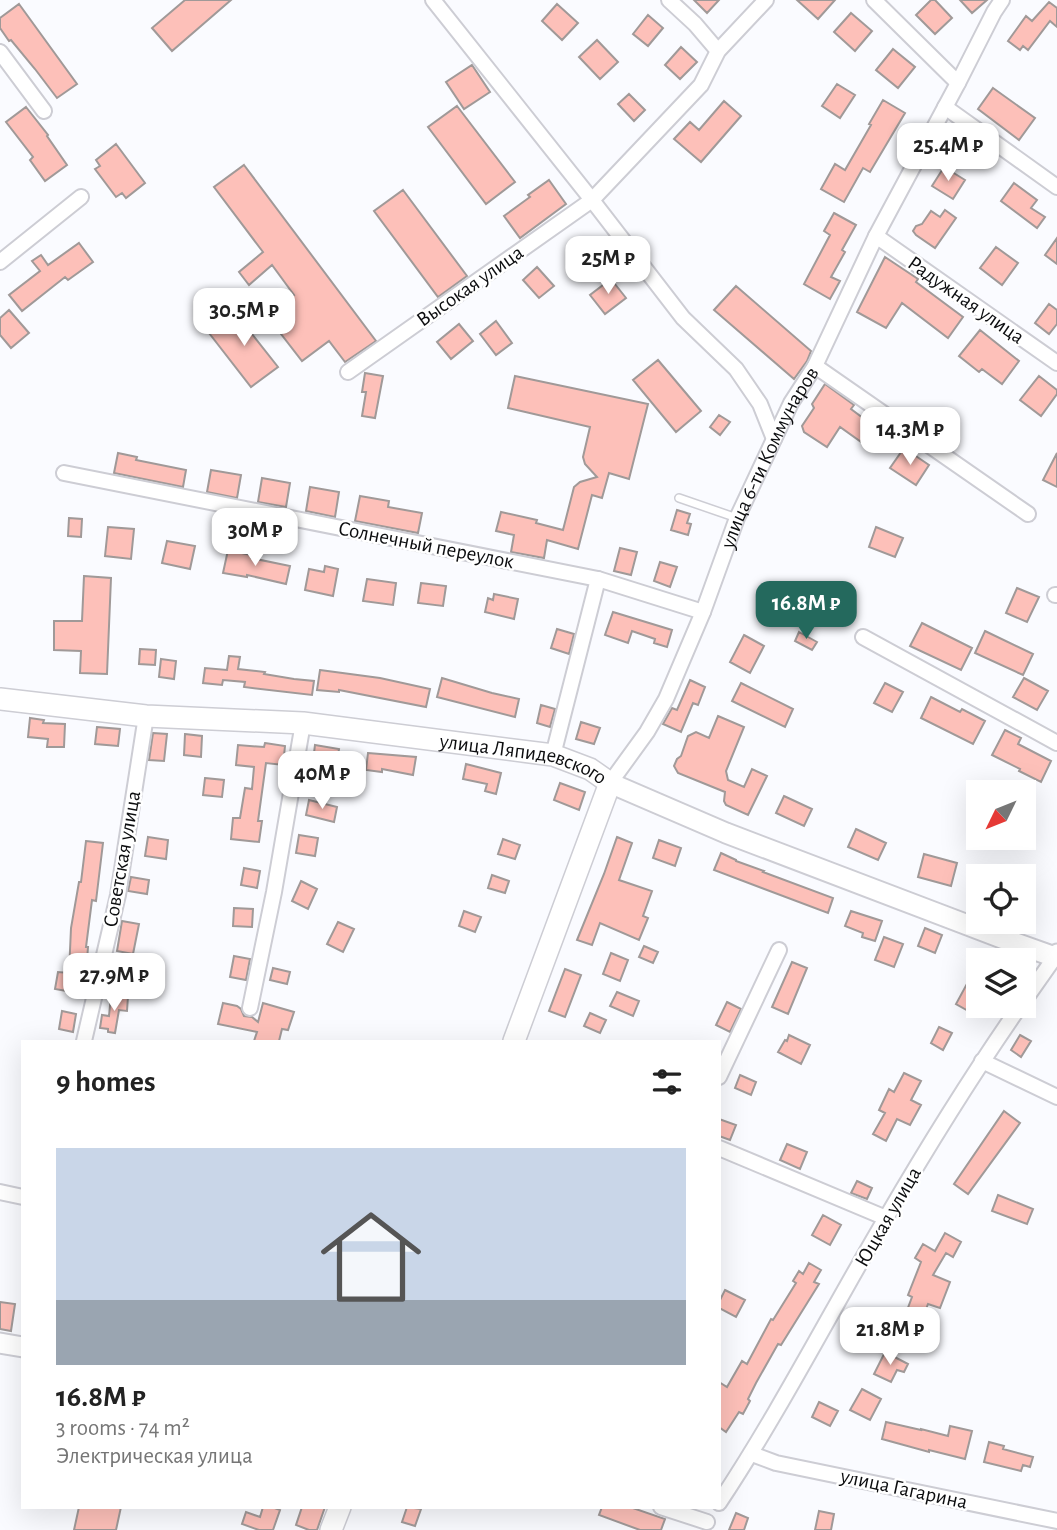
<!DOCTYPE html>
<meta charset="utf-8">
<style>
:root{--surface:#fff;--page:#f6f6f6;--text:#222;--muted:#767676;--accent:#24695d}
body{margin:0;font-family:"Alegreya Sans",sans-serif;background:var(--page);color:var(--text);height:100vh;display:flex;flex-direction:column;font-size:26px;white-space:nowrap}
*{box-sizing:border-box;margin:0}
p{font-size:23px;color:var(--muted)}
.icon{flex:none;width:38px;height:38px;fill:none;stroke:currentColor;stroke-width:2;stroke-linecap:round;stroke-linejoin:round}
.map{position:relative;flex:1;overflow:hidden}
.details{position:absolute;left:21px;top:1040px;width:700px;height:469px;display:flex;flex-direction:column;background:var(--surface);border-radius:0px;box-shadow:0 7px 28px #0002}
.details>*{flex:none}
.needle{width:46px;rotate:227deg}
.tools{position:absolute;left:966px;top:780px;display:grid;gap:14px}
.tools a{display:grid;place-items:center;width:70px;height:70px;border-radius:0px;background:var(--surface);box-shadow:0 7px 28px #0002;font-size:35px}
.price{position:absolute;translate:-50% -60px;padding:0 16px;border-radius:14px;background:#fff;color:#222;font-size:23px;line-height:46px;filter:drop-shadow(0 2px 4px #0008)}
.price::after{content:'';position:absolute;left:50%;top:42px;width:21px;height:16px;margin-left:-10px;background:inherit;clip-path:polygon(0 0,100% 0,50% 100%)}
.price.selected{background:var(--accent);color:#fff}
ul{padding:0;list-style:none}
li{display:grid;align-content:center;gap:14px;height:371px;padding:0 35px}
li span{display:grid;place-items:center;height:217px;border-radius:0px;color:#555}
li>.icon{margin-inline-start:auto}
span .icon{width:126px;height:126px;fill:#fffc;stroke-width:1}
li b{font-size:30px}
h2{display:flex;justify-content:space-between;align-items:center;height:84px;padding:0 35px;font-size:30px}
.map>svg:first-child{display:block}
.building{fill:#fdc0b9;stroke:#a09998;stroke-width:2}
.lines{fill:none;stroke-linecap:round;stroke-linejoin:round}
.service-casing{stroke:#cdcdd4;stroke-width:10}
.minor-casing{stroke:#cdcdd4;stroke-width:18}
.tertiary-casing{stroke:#cdcdd4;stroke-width:23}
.secondary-casing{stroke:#cdcdd4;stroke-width:24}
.service{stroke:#fff;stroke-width:7}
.minor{stroke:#fff;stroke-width:14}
.tertiary{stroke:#fff;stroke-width:19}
.secondary{stroke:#fff;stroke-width:21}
.labels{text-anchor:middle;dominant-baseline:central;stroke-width:5;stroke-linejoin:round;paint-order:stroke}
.street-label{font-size:21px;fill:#0c0d0f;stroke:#fff}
</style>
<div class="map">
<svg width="1057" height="1530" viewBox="0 0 1057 1530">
<rect width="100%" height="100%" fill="#fafbff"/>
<path class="building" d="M185,0H231L172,51L152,28Z
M694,0H719L707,13Z
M797,0H835L818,19Z
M931,0H935L952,18L935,34L916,15Z
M960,0H987L972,13Z
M1049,2L1057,8V27L1050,21L1028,50L1023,46L1020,50L1008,41L1026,16L1032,21Z
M19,4L77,84L57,98L35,69L11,40L9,41L0,28V18Z
M557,4L578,23L562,40L542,21Z
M851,13L872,31L855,51L834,32Z
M648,15L663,28L648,46L633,34Z
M597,40L618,62L600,79L579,57Z
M681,47L697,62L680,79L665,65Z
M893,49L915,67L898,88L876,70Z
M472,65L490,92L464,109L446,82Z
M837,84L855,95L840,118L822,106Z
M993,88L1035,118L1019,140L978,109Z
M629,94L645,110L634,121L618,104Z
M883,100L905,113L870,172L863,168L844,202L821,189L835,164L845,170L871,125L869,124Z
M724,101L741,116L701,162L674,139L690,122L699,130Z
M457,106L515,182L486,204L428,127Z
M26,107L48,135L47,136L67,165L45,181L30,160L33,157L6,122Z
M116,144L145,183L126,198L122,193L116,197L95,169L100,166L96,160Z
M244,165L376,341L345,362L329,341L302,361L274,325L272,326L265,316L294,295L272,265L249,285L239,272L263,252L214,187Z
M944,167L965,180L953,199L932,186Z
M549,180L566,204L520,238L504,216L530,197L528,195Z
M1014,183L1037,200L1031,208L1045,217L1037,228L1001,201Z
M403,190L467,276L438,297L374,211Z
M945,210L956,218L935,248L916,235L913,231L916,226L922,224L931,211L940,217Z
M834,213L856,225L842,250L845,252L831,277L840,281L830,299L804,284L830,235L824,231Z
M1057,238V264L1045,255Z
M79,243L93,262L68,280L65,277L22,311L9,295L40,271L32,261L41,255L48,265Z
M996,247L1018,263L1002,285L980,268Z
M885,257L918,279L916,282L963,317L948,338L902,303L886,328L857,312Z
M537,267L554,286L539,298L523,280Z
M611,279L626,298L605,314L590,295Z
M736,286L811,351L807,361L794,379L714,310Z
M1049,304L1057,310V324L1049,334L1035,323Z
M241,308L258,329L252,334L278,367L251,387L209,333Z
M9,310L29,333L11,348L0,335V318Z
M496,321L512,343L496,355L480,334Z
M459,324L473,341L451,359L437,342Z
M980,330L1019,361L1002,384L982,369L979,372L959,356Z
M658,360L701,411L676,432L633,380Z
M365,373L383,376L375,418L362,416L366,392H362Z
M515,376L648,404L629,479L609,473L602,498L592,495L578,549L547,540L544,558L511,552L514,535L496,531L501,512L537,520L536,523L563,530L574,487L580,482L597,477L585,464L583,457L590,427L508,408Z
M1039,376L1057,390V394L1041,416L1020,400Z
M825,384L854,405L851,409L883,433L871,449L840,427L827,447L804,432L802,426L814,408L812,404Z
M719,415L730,422L720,435L710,427Z
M904,448L929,465L916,485L890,468Z
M118,453L137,457L136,460L186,470L183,487L114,473Z
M1057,453V487L1043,480Z
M211,470L241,475L237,498L207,492Z
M262,478L290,483L286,507L258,502Z
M310,487L339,492L335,517L306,511Z
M360,496L389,501L388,507L422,513L418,533L355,521Z
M677,510L690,514L687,523L691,524L688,535L671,530Z
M69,518L82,519L81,537L68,536Z
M108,527L134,529L131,559L105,556Z
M876,527L903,538L895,557L869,547Z
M167,541L195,546L190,569L162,563Z
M620,548L637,552L631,575L614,571Z
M228,550L251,555V558L290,566L286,584L247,575V577L223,573Z
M660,562L677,567L670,587L654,581Z
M325,566L338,569L333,596L305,590L309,569L324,572Z
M84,576L111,578L107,674L80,673L81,651L54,650V621H82Z
M367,579L396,583L393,605L363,601Z
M421,583L446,586L443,606L418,603Z
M1017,588L1039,597L1027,622L1006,613Z
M494,594L518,599L514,619L485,612L488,598L493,600Z
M613,612L672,630L667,647L654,643L655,639L632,631L628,643L605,635Z
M922,623L972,648L961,670L910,646Z
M557,629L574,634L569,654L551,648Z
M985,631L1033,654L1023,675L975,653Z
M799,632L817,642L812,650L795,641Z
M744,635L764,646L750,673L730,662Z
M140,649L156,650L155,665L139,664Z
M229,656L240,657L238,669L265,672L264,674L294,679L314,681L312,695L244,687L245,682L223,680L222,685L203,683L205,668L227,670Z
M161,659L176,661L174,679L159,677Z
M320,670L380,678L430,689L426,707L339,690V692L317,690Z
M442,678L492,693L519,699L515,717L437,697Z
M1024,678L1048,691L1037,710L1013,697Z
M690,680L705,687L698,705L693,703L681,732L663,724L672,708L677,710Z
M741,683L793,709L785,727L732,701Z
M885,683L903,692L892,712L874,703Z
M931,697L960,712L962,709L985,721L973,744L921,718Z
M541,705L555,709L550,727L537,723Z
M718,716L744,727L726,771L728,780L744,787L752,769L767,776L748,815L726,805L724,801L725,792L678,773L674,766L677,759L681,756L688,736L696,732L709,738Z
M30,718L44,720L43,723L65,724L64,747H47L48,739L28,737Z
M581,722L600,728L594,744L576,739Z
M97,727L120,729L118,746L95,744Z
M1005,730L1021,738L1018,744L1051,761L1041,782L1019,771L1020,769L992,755Z
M153,733L167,734L164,761L149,760Z
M185,734L202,736L201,757L184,755Z
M265,743L285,746L283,765L266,763L258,821H262L259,842L231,839L233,818H240L245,788L252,789L254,767L236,765L238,745L264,747Z
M315,745L339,749L335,773L312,769Z
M368,753L416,757L413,775L382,769V772L366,770Z
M466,764L501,773L496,794L485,791L487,784L463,779Z
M205,778L224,780L222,797L203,795Z
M560,783L585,792L579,810L554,800Z
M784,796L812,809L804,826L776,813Z
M309,800L337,807L334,822L306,815Z
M856,829L886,843L878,860L848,847Z
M299,835L318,838L315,856L296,853Z
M148,837L168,840L166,859L145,856Z
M617,837L632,843L619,880L652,891L643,916L648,918L639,940L600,923L592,945L577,940L604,874Z
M503,839L520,845L515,859L498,854Z
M659,840L681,848L675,866L653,858Z
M86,841L103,843L96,901L92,900L86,947H88L87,960H83L78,993L55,989L58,972L69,973L71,928L79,882H81Z
M721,853L736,860V861L764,871L763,872L833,898L828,913L714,870Z
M924,854L957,863L951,886L918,877Z
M244,868L260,871L257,888L241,885Z
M492,875L509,881L505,893L488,888Z
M131,877L149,880L147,894L128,891Z
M301,881L317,889L308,909L292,901Z
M234,908L253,909L252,927L233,926Z
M464,911L481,917L475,932L459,926Z
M851,911L882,921L875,941L862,937L863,933L845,926Z
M122,921L139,924L133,954L117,951Z
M338,922L354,929L343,952L327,944Z
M925,928L942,935L935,953L918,946Z
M884,937L903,944L894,967L875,960Z
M644,946L658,952L653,963L639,957Z
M611,953L628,960L620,981L603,974Z
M234,956L250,959L246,980L230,977Z
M792,962L807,968L788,1014L772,1007Z
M273,968L290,972L287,984L270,980Z
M565,969L581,975L565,1017L549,1011Z
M969,980L978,985V998L970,1012L956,1004Z
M617,992L639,1001L633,1016L610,1006Z
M111,995L128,996L127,1011L119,1010L115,1033L108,1032V1029L100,1028L102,1015L109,1016Z
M727,1002L741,1009L730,1032L716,1025Z
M223,1003L237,1006L241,1009L244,1016L252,1017L258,1022L263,1003L294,1012L288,1030L282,1029L279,1041H254L257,1032L218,1024Z
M62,1011L76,1014L73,1032L59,1029Z
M590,1013L606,1020L600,1033L584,1026Z
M939,1027L952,1033L943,1050L931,1043Z
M789,1035L810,1045L801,1064L778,1052L785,1040L787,1041Z
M1020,1035L1031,1041L1021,1057L1011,1050Z
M904,1073L921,1081L911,1100L921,1105L910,1125L897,1119L886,1141L873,1134L885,1113L879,1110L889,1089L894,1092Z
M740,1075L756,1082L751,1095L735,1088Z
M1004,1111L1020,1123L968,1194L954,1184Z
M719,1119L736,1125L730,1140L719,1136Z
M787,1144L807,1152L800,1169L780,1160Z
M857,1181L872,1188L867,1199L851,1193Z
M998,1195L1033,1209L1027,1224L992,1211Z
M823,1215L841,1225L830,1245L812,1235Z
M945,1233L961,1242L953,1257L946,1253L933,1275L950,1282L940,1308L928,1304L916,1335L900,1329L912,1297L908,1295L921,1262L915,1258L923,1244L935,1251Z
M809,1263L821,1270L814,1282L819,1284L781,1345L778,1344L756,1383L748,1399L750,1401L743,1414L739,1412L726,1432L719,1427V1382L727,1387L742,1361L747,1364L771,1319L773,1320L796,1283L793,1281L799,1271L803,1274Z
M725,1290L745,1300L736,1317L719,1308V1302Z
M0,1302L15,1304L11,1331L0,1329Z
M885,1352L908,1364L904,1372L897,1370L891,1382L874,1374Z
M862,1389L881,1399L870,1420L850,1410Z
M819,1402L838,1411L830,1426L812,1417Z
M886,1422L921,1430V1429L948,1436L950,1426L972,1431L965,1459L929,1450V1452L882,1439Z
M989,1442L1004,1446L1003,1449L1033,1457L1030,1467L1023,1465L1021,1471L984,1462Z
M79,1507H121L116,1530H74Z
M263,1507H272L280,1510L273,1530H259L242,1524L246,1512L260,1517Z
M302,1507H325L317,1530H309L296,1525Z
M407,1507L421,1509L415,1526L402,1522Z
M602,1507H630L665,1519L661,1530H640L599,1515Z
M819,1511L834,1514L831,1530H815Z
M736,1513L748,1518L744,1530H729Z"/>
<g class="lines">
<g class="service-casing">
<path id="service" d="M679,498L737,518"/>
</g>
<g class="minor-casing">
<g id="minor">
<path d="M433,0L592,200L683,318L736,369L760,404L774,439"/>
<path d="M669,0L695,24L718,51"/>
<path d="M874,0L958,83"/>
<path d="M0,52L44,111"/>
<path d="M945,107L1057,187"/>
<path d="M876,236L1057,363"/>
<path d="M0,262L81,197"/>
<path d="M815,366L1028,514"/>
<path d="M348,372L592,200L701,85L718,51L766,0"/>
<path d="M64,473L598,579L703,612"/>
<path d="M1055,595H1057"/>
<path d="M863,637L1057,743"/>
<path d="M553,755L598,579"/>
<path id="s1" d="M610,783L647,732L666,699L703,612L737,518L791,403L815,366L876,236L958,83L994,12L1002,0"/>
<path d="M1024,1001L1055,957"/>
<path d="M250,1008L274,892L303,723"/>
<path d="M84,1041L118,895L146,716"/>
<path d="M982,1061L1057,1097"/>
<path d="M719,1077L779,950"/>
<path d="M719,1148L886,1218"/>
<path d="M0,1192L23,1197"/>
<path d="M752,1454L776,1463L1057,1521"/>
<path d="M719,1503C780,1411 830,1313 886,1218C928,1146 972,1075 1020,1006"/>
<path d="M661,1507L707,1522"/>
</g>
</g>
<g class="tertiary-casing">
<path id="tertiary" d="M610,783L726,833L1007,940L1055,957L1057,954
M0,1343L23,1347"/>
</g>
<g class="secondary-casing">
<g id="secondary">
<path id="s2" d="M0,699L146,716L303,723L553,755L590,769L610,783L514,1041"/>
<path d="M331,1530L340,1507"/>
</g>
</g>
<use href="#service" class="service"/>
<use href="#minor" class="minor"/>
<use href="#tertiary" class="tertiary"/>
<use href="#secondary" class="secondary"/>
</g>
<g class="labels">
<g class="street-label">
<text transform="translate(470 286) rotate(-35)">Высокая улица</text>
<text transform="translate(966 300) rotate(35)">Радужная улица</text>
<text stroke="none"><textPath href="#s1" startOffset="364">улица 6-ти Коммунаров</textPath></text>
<text transform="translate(426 545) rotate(11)">Солнечный переулок</text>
<text stroke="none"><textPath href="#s2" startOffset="528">улица Ляпидевского</textPath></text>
<text transform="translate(122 859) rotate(-80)">Советская улица</text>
<text transform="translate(888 1217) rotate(-60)">Юцкая улица</text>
<text transform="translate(904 1489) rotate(12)">улица Гагарина</text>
</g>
</g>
</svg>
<div class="tools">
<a><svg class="needle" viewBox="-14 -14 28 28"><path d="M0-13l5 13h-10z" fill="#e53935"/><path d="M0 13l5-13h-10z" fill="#767676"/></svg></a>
<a><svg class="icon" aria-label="locate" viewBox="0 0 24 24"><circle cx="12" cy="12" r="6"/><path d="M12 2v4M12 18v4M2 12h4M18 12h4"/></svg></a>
<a><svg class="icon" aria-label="layers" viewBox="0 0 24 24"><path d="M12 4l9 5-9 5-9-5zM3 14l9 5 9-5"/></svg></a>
</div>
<b class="price" style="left:948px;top:183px">25.4M ₽</b>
<b class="price" style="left:608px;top:296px">25M ₽</b>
<b class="price" style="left:244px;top:348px">30.5M ₽</b>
<b class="price" style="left:910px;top:467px">14.3M ₽</b>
<b class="price" style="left:255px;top:568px">30M ₽</b>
<b class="price selected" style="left:806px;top:641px">16.8M ₽</b>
<b class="price" style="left:322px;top:811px">40M ₽</b>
<b class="price" style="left:114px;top:1013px">27.9M ₽</b>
<b class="price" style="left:890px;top:1367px">21.8M ₽</b>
<section class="details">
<h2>9 homes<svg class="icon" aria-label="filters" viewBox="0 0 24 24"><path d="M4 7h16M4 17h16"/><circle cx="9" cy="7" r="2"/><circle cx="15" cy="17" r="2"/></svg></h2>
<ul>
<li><span style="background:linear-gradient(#c9d6e8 70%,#9aa5b1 0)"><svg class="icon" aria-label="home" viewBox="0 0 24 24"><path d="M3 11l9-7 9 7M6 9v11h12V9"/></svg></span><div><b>16.8M ₽</b><p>3 rooms · 74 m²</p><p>Электрическая улица</p></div></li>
</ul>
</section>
</div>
